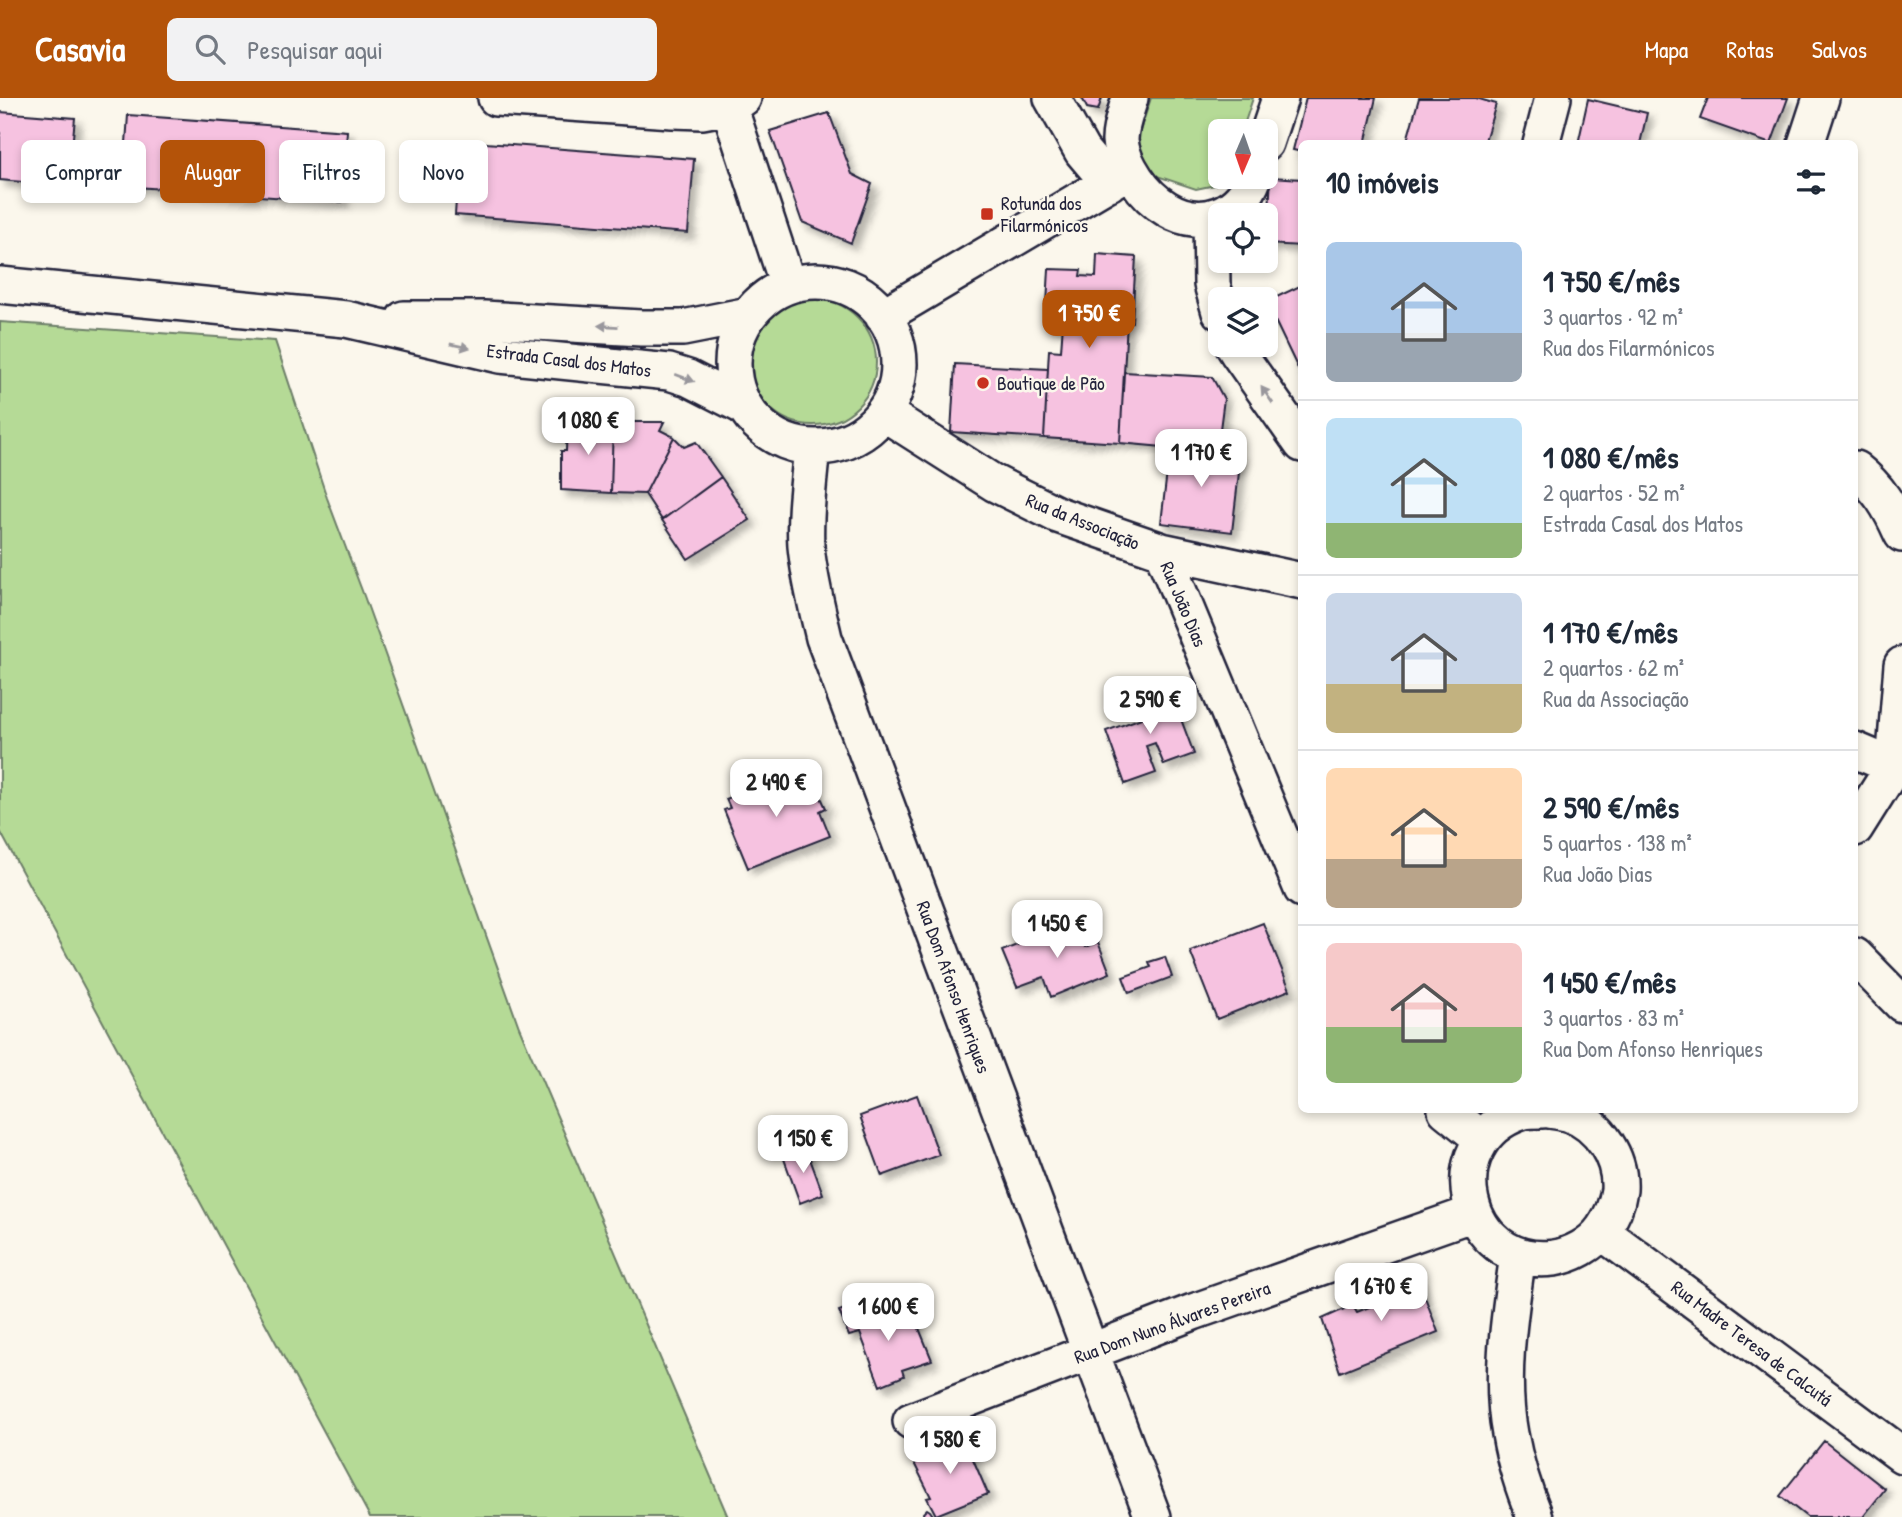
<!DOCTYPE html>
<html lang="pt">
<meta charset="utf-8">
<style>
:root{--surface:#fff;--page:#f2f2f3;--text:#1f2937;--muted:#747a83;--line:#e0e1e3;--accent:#b45309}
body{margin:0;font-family:"Patrick Hand",sans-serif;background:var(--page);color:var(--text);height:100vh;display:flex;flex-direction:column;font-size:26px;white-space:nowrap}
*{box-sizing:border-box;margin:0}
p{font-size:23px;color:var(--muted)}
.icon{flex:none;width:38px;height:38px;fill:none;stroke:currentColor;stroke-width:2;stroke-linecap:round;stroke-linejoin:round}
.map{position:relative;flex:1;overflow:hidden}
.side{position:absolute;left:1298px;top:42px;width:560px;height:973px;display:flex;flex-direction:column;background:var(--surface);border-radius:10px;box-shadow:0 4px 10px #0003}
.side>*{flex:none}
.banner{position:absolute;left:21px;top:42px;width:665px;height:63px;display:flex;gap:14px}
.needle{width:46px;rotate:182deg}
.controls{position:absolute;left:1208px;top:21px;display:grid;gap:14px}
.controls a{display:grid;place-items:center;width:70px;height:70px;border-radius:10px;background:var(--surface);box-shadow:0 4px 10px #0003;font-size:35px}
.price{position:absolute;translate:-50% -60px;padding:0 16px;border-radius:14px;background:#fff;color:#222;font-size:23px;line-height:46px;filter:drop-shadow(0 2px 4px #0008)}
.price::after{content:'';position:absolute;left:50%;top:42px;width:21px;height:16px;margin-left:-10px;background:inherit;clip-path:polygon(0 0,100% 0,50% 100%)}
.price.current{background:var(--accent);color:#fff}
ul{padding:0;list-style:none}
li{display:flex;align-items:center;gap:21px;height:175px;padding:0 28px}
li+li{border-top:2px solid var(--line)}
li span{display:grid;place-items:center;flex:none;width:196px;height:140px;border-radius:10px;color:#555}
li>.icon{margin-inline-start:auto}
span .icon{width:84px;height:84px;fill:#fffc;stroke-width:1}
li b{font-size:30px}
h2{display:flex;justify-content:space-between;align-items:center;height:84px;padding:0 28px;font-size:30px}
.tag{padding:0 24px;border-radius:10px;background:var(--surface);box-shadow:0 4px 10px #0003;font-size:24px;line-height:63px}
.tag.current{background:var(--accent);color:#fff}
header{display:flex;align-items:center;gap:42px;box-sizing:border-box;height:98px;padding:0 35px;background:var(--accent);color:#fff}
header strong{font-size:33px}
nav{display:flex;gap:38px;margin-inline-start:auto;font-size:24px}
.search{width:490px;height:63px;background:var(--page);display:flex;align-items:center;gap:18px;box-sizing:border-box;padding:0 24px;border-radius:10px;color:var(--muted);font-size:26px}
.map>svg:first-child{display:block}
.green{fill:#b5da96;stroke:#6c7e68;stroke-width:2}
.building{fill:#f6c2e0;stroke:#22223b;stroke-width:2;filter:url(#shadow)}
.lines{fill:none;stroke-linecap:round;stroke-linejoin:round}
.minor-casing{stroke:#22223b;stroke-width:40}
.minor{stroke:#fbf7ec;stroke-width:35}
.oneway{fill:#99979c}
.poi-dot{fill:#c8321e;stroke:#fbf7ec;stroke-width:2.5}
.labels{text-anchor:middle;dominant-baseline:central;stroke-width:5;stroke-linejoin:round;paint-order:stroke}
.poi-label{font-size:19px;fill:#22223b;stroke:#fbf7ec;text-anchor:start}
.street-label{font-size:19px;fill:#22223b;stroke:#fbf7ec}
</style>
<header>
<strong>Casavia</strong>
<div class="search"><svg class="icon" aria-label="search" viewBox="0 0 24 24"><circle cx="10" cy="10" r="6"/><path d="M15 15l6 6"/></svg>Pesquisar aqui</div>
<nav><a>Mapa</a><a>Rotas</a><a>Salvos</a></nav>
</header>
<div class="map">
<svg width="1902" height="1419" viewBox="0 0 1902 1419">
<defs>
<filter id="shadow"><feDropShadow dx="6" dy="6" stdDeviation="3.5" flood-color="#0004"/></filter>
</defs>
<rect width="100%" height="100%" fill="#fbf7ec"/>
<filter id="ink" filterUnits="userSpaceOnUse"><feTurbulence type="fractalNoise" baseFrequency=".0143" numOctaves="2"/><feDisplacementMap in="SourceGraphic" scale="14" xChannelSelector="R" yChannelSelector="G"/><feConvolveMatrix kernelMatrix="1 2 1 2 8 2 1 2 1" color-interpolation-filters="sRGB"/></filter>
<g filter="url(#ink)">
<path class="green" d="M1151,0H1253L1242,33H1220V79H1225L1215,87L1196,91L1154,77L1141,61L1137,42Z
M750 264a63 63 0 1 1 126 0a63 63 0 1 1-126 0Z
M0,224L275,243L327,400L364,498L519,929L728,1419H370L0,733Z"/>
<path class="building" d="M1082,0H1102L1098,12L1087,10Z
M1306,0H1376L1365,46H1302V54L1293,52Z
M1419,0H1476L1496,6L1484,46H1406Z
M1708,0H1788L1771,46L1700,21Z
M1588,1L1647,15L1640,46H1578Z
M0,14L75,20L68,88L0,82Z
M829,15L852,76L872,86L851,145L802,124L770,33Z
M128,17L347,33L342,104L123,88Z
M460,43L694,61L688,135L455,117Z
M1271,79L1302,81V148L1267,146Z
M1097,156L1136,159L1132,224L1127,223L1120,345L1044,340L1049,252L1061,253L1063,225L1046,224L1049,171L1081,172L1080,178L1096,179Z
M1302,187V279L1266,204Z
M955,266L1048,271L1044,340L951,334Z
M1124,274L1212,279L1224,301L1217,354L1120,345Z
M567,322L613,324L611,395L561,392V353H566Z
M613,324H664L660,332L674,339L645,396L611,395Z
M674,339L684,349L696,344L721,379L662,422L645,396Z
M1170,348L1241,357L1232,434L1161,425Z
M721,379L750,422L688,461L662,422Z
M1167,584L1194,656L1164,667L1155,645L1146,648L1156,675L1125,686L1106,633L1147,618L1138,594Z
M805,675L814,697L819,695L826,710L820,713L830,738L748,770L724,712L730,710L726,701L771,682L773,689Z
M1074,824L1085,849L1098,844L1110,875L1051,899L1044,879L1017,889L1002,853Z
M1263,825L1290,892L1217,921L1190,853Z
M1165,859L1172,879L1129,895L1123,879L1151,869L1149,864Z
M917,997L939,1057L882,1078L860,1018Z
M806,1050L823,1096L800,1105L783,1058Z
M1416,1175L1438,1234L1340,1274L1322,1221L1353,1207L1357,1214L1372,1208L1368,1193Z
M861,1205L871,1228L893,1221L894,1225L914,1218L932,1262L902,1272L904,1278L880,1288L860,1235L849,1238L839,1213Z
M964,1340L988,1396L936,1417L927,1400L931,1399L912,1361Z
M1824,1343L1885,1391L1863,1419H1807L1780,1398Z
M927,1411L930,1413L934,1419H924L923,1415Z"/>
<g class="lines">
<g class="minor-casing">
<path id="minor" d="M496,0L672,12L702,13L729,8L743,0
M1052,0L1082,53L1109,85
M1130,0C1126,14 1120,27 1120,42C1121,57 1128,69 1136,81C1144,93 1155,104 1167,111C1202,132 1241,116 1254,79
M729,8L788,187
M1265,45L1280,0
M1541,46L1553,0
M1806,46L1821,0
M1211,120L1212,186L1220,214
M733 266a83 83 0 1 1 166 0a83 83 0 1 1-166 0Z
M0,187L346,221L500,257L669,274L688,280L745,309
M883,218L1130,72
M404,221H484L641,230H683L749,217
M1233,247L1238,255L1302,346
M884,315L994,385L1058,417L1162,453L1302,483
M812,349C809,382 804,416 806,448C809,480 817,510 824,540L1053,1154L1153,1419
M1855,371C1879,390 1890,409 1902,436
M1162,453L1302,791
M1855,652L1902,672
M1855,730L1894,668L1902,567
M1855,858L1902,906
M1446,1012L1482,1041
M1542,1012C1535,1012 1527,1012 1521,1014C1434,1043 1463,1172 1554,1160C1572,1157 1592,1147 1603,1131C1611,1120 1617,1106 1619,1092C1621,1060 1600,1027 1570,1016C1564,1014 1556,1013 1549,1012
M1602,1134L1902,1357
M1518,1157C1510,1214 1499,1279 1510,1336C1515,1365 1524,1392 1535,1419
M911,1323L1193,1214L1474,1115"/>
</g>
<use href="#minor" class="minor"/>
</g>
<defs><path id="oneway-solid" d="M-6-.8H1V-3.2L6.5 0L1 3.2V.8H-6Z" transform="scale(1.75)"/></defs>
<g class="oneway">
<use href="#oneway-solid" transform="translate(608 228) rotate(-177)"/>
<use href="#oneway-solid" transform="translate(460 248) rotate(12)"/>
<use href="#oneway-solid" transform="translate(685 280) rotate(21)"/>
<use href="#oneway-solid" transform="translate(1267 297) rotate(-125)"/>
</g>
</g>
<g class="poi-dot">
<rect x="980" y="109" width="14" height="14" rx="3.5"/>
<circle cx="983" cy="285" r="7"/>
</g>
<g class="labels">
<g class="poi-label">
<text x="1001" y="105">Rotunda dos<tspan x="1001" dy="22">Filarmónicos</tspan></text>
<text x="997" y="285">Boutique de Pão</text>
</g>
<g class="street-label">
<text transform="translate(569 262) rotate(7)">Estrada Casal dos Matos</text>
<text transform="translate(1083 423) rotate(22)">Rua da Associação</text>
<text transform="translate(1184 506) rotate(67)">Rua João Dias</text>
<text transform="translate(954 889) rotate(70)">Rua Dom Afonso Henriques</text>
<text transform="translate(1172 1224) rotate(-20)">Rua Dom Nuno Álvares Pereira</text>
<text transform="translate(1752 1245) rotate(37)">Rua Madre Teresa de Calcutá</text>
</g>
</g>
</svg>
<div class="controls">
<a><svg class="needle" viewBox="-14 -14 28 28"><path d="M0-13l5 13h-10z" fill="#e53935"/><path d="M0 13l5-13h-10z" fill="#747a83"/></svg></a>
<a><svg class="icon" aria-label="locate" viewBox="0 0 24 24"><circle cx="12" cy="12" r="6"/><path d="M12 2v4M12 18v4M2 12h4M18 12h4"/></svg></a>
<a><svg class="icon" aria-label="layers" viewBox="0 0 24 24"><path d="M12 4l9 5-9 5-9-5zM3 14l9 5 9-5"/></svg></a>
</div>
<b class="price current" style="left:1089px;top:252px">1 750 €</b>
<b class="price" style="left:588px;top:359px">1 080 €</b>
<b class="price" style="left:1201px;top:391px">1 170 €</b>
<b class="price" style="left:1150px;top:638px">2 590 €</b>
<b class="price" style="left:776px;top:721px">2 490 €</b>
<b class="price" style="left:1057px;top:862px">1 450 €</b>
<b class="price" style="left:803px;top:1077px">1 150 €</b>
<b class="price" style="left:1381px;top:1225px">1 670 €</b>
<b class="price" style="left:888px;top:1245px">1 600 €</b>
<b class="price" style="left:950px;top:1378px">1 580 €</b>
<div class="banner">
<a class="tag">Comprar</a>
<a class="tag current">Alugar</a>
<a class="tag">Filtros</a>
<a class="tag">Novo</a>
</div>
<section class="side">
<h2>10 imóveis<svg class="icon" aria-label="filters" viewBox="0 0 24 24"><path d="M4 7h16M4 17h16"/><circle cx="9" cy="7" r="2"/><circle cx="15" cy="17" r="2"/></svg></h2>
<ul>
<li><span style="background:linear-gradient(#a9c7e8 65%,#9aa5b1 0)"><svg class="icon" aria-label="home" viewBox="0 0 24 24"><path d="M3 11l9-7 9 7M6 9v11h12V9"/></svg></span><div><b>1 750 €/mês</b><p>3 quartos · 92 m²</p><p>Rua dos Filarmónicos</p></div></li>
<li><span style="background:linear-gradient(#bfe0f5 75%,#8fb573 0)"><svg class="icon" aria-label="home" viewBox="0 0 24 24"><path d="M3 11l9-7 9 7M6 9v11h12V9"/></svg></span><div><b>1 080 €/mês</b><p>2 quartos · 52 m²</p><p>Estrada Casal dos Matos</p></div></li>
<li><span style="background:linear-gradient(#c9d6e8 65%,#c2b280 0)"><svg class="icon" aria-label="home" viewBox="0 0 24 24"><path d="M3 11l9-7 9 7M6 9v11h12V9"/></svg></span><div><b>1 170 €/mês</b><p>2 quartos · 62 m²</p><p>Rua da Associação</p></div></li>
<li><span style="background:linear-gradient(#ffd9b3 65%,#b9a48a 0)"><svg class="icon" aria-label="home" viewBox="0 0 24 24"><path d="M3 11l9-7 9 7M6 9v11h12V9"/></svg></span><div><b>2 590 €/mês</b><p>5 quartos · 138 m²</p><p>Rua João Dias</p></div></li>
<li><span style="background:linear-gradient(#f6c9c9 60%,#8fb573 0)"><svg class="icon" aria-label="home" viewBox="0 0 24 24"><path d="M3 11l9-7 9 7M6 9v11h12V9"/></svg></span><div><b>1 450 €/mês</b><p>3 quartos · 83 m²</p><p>Rua Dom Afonso Henriques</p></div></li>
</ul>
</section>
</div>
